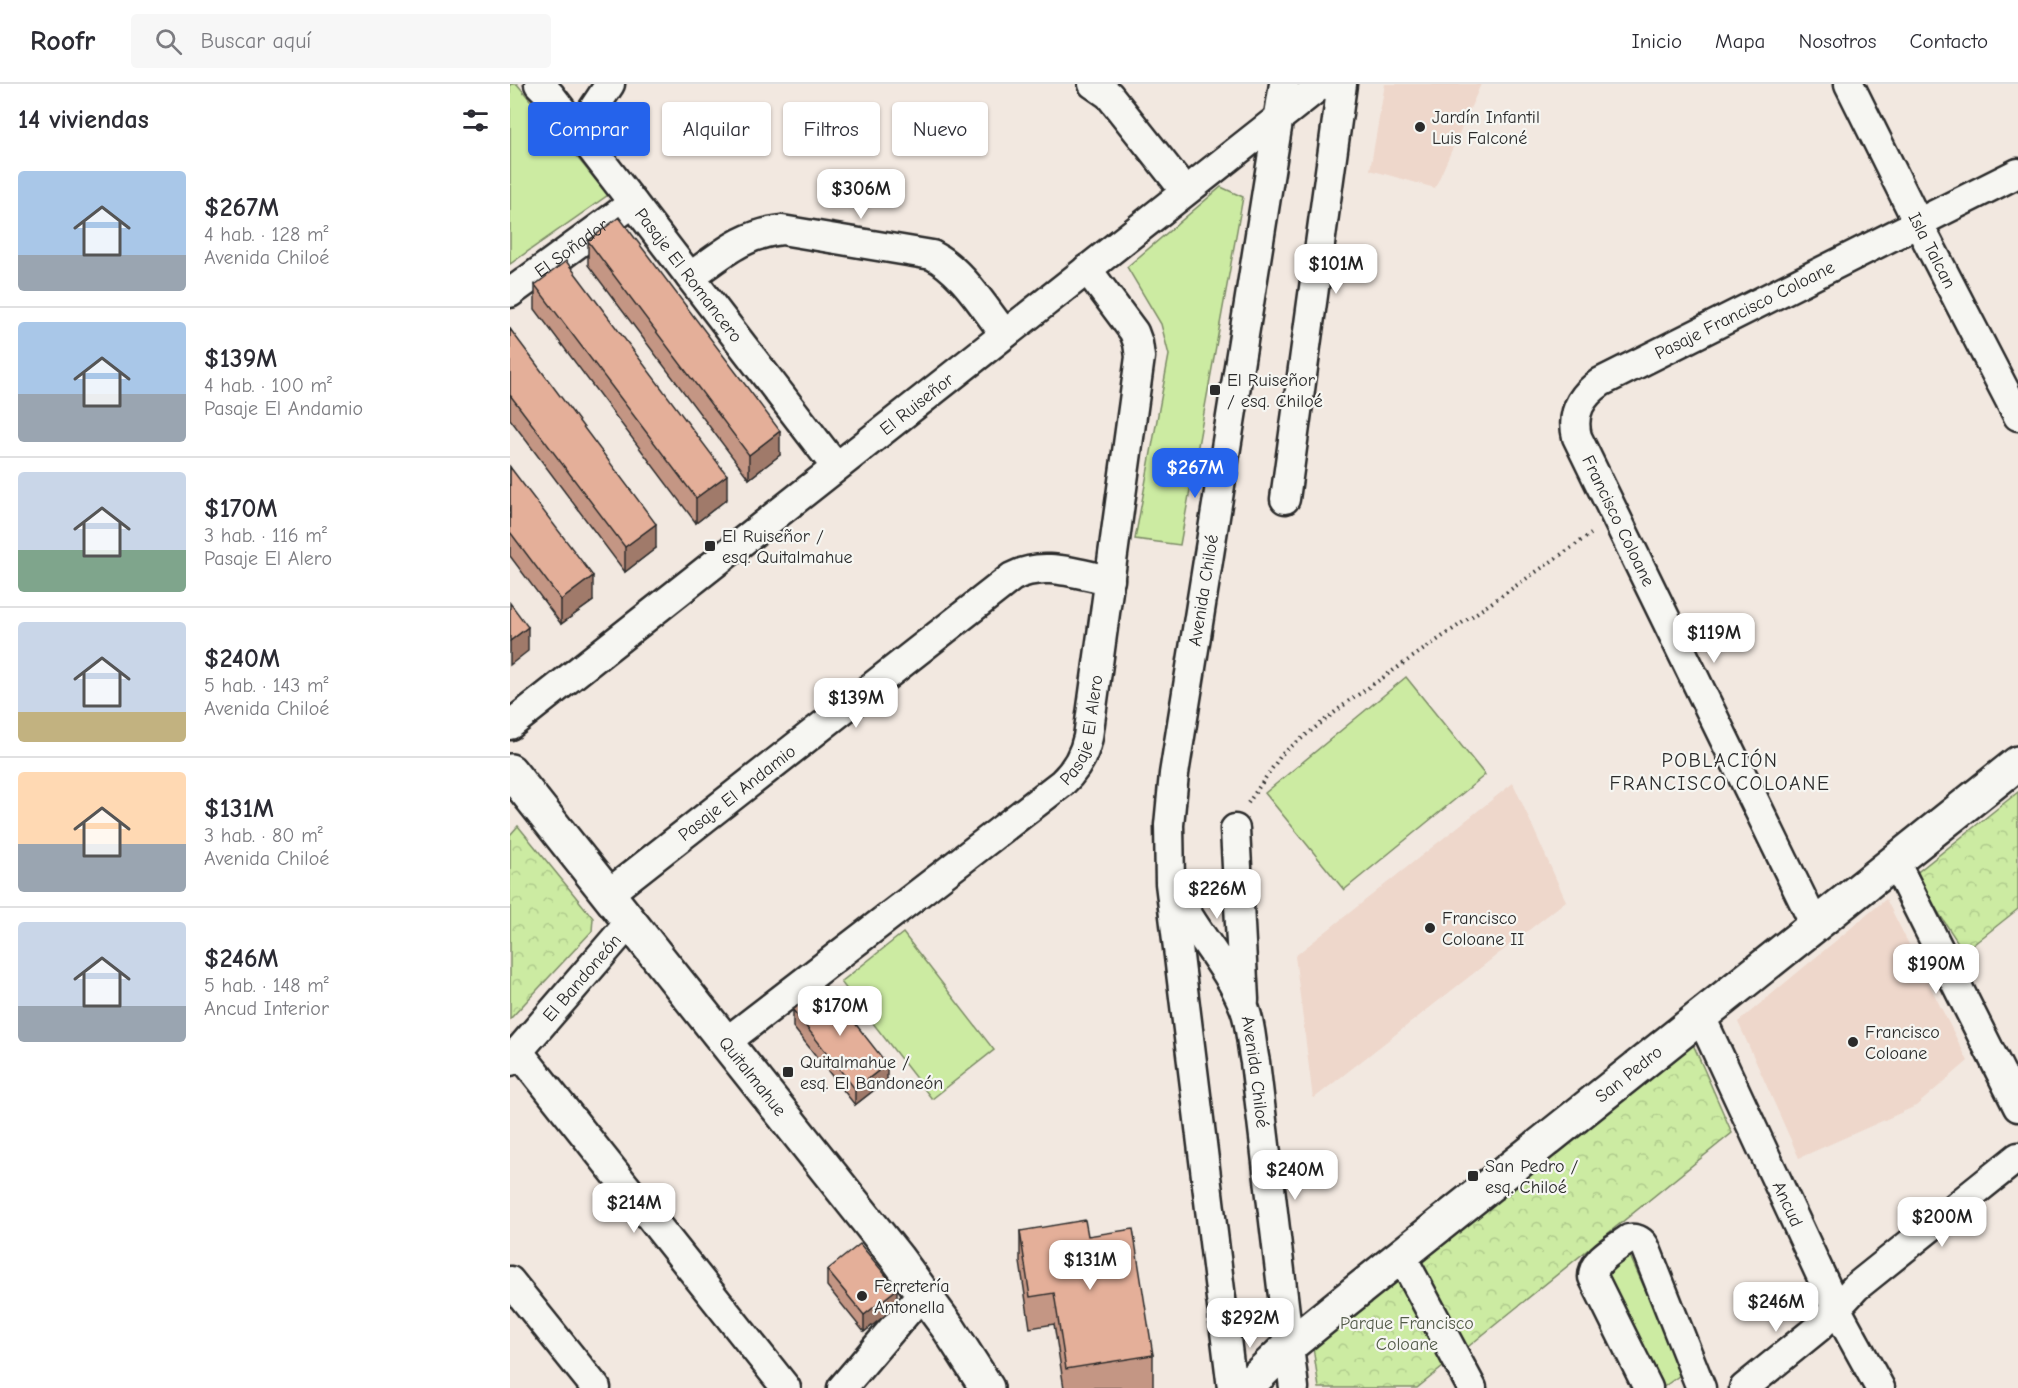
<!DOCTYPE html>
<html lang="es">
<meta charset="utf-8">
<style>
:root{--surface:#fff;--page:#f7f7f7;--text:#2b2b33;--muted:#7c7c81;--line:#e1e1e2;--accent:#2563eb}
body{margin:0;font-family:"Comic Neue",sans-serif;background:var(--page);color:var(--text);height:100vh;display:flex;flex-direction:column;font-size:22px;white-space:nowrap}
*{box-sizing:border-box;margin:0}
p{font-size:20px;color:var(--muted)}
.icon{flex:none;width:33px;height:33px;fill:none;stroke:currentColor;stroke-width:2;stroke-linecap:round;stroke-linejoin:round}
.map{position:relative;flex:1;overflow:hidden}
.sheet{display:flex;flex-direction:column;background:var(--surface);width:510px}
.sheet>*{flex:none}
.banner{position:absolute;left:18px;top:18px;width:570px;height:54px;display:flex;gap:12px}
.price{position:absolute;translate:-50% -51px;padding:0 14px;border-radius:12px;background:#fff;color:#222;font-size:20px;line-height:39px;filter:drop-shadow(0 2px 3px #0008)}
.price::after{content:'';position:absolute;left:50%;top:36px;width:18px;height:14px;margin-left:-9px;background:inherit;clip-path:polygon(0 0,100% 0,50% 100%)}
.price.selected{background:var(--accent);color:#fff}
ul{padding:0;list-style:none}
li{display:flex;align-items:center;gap:18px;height:150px;padding:0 18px}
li+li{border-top:2px solid var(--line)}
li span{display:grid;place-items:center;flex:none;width:168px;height:120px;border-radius:6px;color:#555}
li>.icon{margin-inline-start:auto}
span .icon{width:72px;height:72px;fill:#fffc;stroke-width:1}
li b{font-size:26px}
h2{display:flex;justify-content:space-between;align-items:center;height:72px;padding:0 18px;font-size:26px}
.tag{padding:0 21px;border-radius:6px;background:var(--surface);box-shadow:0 2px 4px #0004;font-size:21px;line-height:54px}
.tag.selected{background:var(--accent);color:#fff}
header{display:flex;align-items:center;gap:36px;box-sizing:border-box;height:84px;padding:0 30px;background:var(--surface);border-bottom:2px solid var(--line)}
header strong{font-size:28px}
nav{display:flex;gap:33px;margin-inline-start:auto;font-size:21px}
.search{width:420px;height:54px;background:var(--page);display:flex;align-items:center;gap:15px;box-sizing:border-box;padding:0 21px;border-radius:6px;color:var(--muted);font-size:22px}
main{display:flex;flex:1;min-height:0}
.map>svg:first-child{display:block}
.built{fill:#eed7cb}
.grass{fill:#cceba2;stroke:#7c8b66;stroke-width:1.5}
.forest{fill:url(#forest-crowns);stroke:#7c8b66;stroke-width:1.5}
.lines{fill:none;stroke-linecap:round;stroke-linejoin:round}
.minor-casing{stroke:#2b2b2b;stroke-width:33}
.tertiary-casing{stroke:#2b2b2b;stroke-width:38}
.path{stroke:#2b2b2b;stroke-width:4;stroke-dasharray:1.5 4.5;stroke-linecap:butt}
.minor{stroke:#f6f6f2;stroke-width:28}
.tertiary{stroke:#f6f6f2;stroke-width:33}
.wall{fill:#c49684;stroke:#2b2b2b;stroke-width:1.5}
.shaded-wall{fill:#a07a6b;stroke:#2b2b2b;stroke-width:1.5}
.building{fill:#e4af99;stroke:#2b2b2b;stroke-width:1.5}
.poi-dot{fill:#2b2b2b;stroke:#f6f6f2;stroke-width:2}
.labels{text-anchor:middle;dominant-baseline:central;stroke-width:4.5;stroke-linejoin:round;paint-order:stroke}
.poi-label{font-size:18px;fill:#2b2b2b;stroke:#f6f6f2;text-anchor:start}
.street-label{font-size:18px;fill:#2b2b2b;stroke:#f6f6f2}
.park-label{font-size:18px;fill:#535b49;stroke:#f6f6f2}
.neighbourhood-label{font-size:20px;letter-spacing:1.5px;fill:#2b2b2b;stroke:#f6f6f2}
</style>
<header>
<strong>Roofr</strong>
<div class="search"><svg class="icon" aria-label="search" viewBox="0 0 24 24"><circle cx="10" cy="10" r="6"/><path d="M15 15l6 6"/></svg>Buscar aquí</div>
<nav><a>Inicio</a><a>Mapa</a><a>Nosotros</a><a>Contacto</a></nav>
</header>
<main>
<section class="sheet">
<h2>14 viviendas<svg class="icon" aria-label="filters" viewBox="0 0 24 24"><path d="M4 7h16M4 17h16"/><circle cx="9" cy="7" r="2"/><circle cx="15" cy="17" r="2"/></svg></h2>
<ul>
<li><span style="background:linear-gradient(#a9c7e8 70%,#9aa5b1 0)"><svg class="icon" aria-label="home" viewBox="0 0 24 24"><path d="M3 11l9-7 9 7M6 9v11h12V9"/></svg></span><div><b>$267M</b><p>4 hab. · 128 m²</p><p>Avenida Chiloé</p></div></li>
<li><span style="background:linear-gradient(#a9c7e8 60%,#9aa5b1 0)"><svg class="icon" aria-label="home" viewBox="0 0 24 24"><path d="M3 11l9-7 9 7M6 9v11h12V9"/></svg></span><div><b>$139M</b><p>4 hab. · 100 m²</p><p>Pasaje El Andamio</p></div></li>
<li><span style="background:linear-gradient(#c9d6e8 65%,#7fa58c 0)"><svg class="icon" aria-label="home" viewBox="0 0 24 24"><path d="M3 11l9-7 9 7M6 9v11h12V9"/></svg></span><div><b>$170M</b><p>3 hab. · 116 m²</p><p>Pasaje El Alero</p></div></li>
<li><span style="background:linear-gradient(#c9d6e8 75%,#c2b280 0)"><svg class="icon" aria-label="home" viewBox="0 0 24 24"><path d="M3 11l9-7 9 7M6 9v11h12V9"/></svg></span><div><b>$240M</b><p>5 hab. · 143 m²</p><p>Avenida Chiloé</p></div></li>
<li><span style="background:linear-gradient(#ffd9b3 60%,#9aa5b1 0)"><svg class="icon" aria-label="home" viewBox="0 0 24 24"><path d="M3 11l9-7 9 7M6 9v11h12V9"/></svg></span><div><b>$131M</b><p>3 hab. · 80 m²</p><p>Avenida Chiloé</p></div></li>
<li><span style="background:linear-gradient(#c9d6e8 70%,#9aa5b1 0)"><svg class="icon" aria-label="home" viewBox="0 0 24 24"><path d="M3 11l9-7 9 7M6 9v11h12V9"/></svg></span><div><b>$246M</b><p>5 hab. · 148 m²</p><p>Ancud Interior</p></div></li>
</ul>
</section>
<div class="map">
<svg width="1508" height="1304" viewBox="0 0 1508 1304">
<defs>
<pattern id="forest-crowns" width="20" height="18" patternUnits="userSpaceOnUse" patternTransform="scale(1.5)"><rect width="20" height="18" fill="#cceba2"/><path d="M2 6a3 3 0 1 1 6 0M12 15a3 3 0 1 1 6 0" fill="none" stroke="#afca8c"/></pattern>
</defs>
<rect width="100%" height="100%" fill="#f2e8e0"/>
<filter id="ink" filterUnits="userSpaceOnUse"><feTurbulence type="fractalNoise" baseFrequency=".0167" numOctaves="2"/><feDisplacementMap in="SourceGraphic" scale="12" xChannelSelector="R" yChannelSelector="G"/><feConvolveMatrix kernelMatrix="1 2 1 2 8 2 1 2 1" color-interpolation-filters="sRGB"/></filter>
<g filter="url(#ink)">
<path class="built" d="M875,0H971L925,104L860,86Z
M1003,699L1056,817L803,1015L785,872Z
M1376,815L1458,977L1406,1022L1289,1074L1228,938Z"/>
<path class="grass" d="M0,0H7L98,111L0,180Z
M711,103L733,113L670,461L625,455L659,271L651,240L617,183Z
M896,593L975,691L834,806L755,709Z
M393,849L484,966L422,1015L331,898Z
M1120,1172L1173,1289L1152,1304H1147L1093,1192Z"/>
<path class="forest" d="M1508,708V825L1454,868L1404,791Z
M8,742L83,834L82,847L0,935V751Z
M1182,958L1222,1049L907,1304H809L803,1263Z"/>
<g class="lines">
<g class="minor-casing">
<g id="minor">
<path id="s1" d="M29,0L41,12L326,383"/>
<path d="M583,0L599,11L675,107"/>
<path id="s2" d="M1339,0L1408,139L1508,332"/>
<path d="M68,48L100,0"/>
<path d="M180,193C211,171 233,150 272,146L422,171C453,187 473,223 495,250"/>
<path id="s3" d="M0,209L123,119"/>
<path d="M775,415L832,0"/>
<path id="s4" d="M0,641L812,0"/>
<path d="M725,745L734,916"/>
<path d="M1385,778L1508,1023"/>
<path id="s5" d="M98,810L502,493C533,476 567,490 600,496"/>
<path id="s6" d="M666,810C685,849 718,882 734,923C741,939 741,960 745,978L784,1304"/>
<path id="s7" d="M1305,841L1067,353C1061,329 1071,312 1091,298L1508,89"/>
<path id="s8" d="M1191,933L1326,1224L1370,1304"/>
<path id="s9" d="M216,958L552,699C566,686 574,672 578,653L630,273L628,259L624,248L577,185"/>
<path d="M8,967L276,1304"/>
<path id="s10" d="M0,977L120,838"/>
<path d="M891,1171L962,1304"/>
<path d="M0,1197L86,1304"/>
<path d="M332,1304L413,1209"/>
<path id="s11" d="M722,1304L660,799L659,741L664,690L774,0"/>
<path d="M1138,1304L1083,1193C1083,1175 1105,1165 1119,1155C1127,1154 1133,1157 1136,1165L1191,1304"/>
<path d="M1234,1304L1308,1244L1346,1203L1508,1073"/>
</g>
</g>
<g class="tertiary-casing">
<g id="tertiary">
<path id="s12" d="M0,687L387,1174L439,1245L477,1304"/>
<path id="s13" d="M735,1304L779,1262L827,1223L1508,679"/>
</g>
</g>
<path class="path" d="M738,719L772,670L839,617L1081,450"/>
<use href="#minor" class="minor"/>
<use href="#tertiary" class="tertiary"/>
</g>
<path class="wall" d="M78,157L270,371L239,395L78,181Z
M25,201L217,415L186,439L25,225Z
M0,245L146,464L115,488L0,335Z
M0,383L83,517L51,540L0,472Z
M283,926L377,996L345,1021L283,943Z
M510,1147L578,1152L643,1271V1303L635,1304H554L544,1240L520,1244L510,1178Z
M317,1186L387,1222L354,1248L317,1202Z"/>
<path class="shaded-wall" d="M270,347V371L239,395V371Z
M217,391V415L186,439V414Z
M146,440V464L115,488V463Z
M83,492V517L51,540V516Z
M18,543V567L0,581V557Z
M377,980V996L345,1021V1005Z
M387,1205V1222L354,1248V1231Z"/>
<path class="building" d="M109,133L270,347L239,371L78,157Z
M56,177L217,391L186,414L25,201Z
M0,245L146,440L115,463L0,311Z
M0,383L83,492L51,516L0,448Z
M0,519L18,543L0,557Z
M315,901L377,980L345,1005L283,926Z
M575,1136L578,1152L623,1145L643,1271L556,1285L544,1209L520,1213L510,1147Z
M350,1160L387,1205L354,1231L317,1186Z"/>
</g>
<g class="poi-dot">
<circle cx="910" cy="43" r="6"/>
<rect x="699" y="300" width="12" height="12" rx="3"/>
<rect x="194" y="456" width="12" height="12" rx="3"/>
<circle cx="920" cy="844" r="6"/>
<circle cx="1343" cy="958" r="6"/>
<rect x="272" y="982" width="12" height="12" rx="3"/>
<rect x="957" y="1086" width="12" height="12" rx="3"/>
<circle cx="352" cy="1212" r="6"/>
</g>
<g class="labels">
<g class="poi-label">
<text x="922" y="33">Jardín Infantil<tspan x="922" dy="21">Luis Falconé</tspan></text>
<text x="717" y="296">El Ruiseñor<tspan x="717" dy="21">/ esq. Chiloé</tspan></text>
<text x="212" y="452">El Ruiseñor /<tspan x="212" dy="21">esq. Quitalmahue</tspan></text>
<text x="932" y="834">Francisco<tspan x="932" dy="21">Coloane II</tspan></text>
<text x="1355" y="948">Francisco<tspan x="1355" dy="21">Coloane</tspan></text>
<text x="290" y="978">Quitalmahue /<tspan x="290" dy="21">esq. El Bandoneón</tspan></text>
<text x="975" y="1082">San Pedro /<tspan x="975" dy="21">esq. Chiloé</tspan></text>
<text x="364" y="1202">Ferretería<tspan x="364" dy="21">Antonella</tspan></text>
</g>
<g class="street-label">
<text stroke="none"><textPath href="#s3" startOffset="76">El Soñador</textPath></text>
<text stroke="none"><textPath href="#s2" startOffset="186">Isla Talcan</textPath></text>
<text stroke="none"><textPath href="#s1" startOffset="243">Pasaje El Romancero</textPath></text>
<text stroke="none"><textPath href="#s7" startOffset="768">Pasaje Francisco Coloane</textPath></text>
<text stroke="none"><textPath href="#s4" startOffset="518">El Ruiseñor</textPath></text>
<text transform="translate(1108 437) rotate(64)">Francisco Coloane</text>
<text stroke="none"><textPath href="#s11" startOffset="804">Avenida Chiloé</textPath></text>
<text stroke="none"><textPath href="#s9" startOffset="483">Pasaje El Alero</textPath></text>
<text stroke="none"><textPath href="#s5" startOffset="164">Pasaje El Andamio</textPath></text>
<text stroke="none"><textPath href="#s10" startOffset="110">El Bandoneón</textPath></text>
<text stroke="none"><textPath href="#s6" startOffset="198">Avenida Chiloé</textPath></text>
<text stroke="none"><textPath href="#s13" startOffset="496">San Pedro</textPath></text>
<text stroke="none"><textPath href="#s12" startOffset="390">Quitalmahue</textPath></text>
<text stroke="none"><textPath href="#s8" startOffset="206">Ancud</textPath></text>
</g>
<g class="park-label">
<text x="897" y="1239">Parque Francisco<tspan x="897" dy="21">Coloane</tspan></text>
</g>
<g class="neighbourhood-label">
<text x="1210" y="676">POBLACIÓN<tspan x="1210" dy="23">FRANCISCO COLOANE</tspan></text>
</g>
</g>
</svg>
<b class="price" style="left:351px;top:136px">$306M</b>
<b class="price" style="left:826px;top:211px">$101M</b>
<b class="price selected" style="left:685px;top:415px">$267M</b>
<b class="price" style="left:1204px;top:580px">$119M</b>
<b class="price" style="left:346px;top:645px">$139M</b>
<b class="price" style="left:707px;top:836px">$226M</b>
<b class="price" style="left:1426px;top:911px">$190M</b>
<b class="price" style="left:330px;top:953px">$170M</b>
<b class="price" style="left:785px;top:1117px">$240M</b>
<b class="price" style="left:124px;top:1150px">$214M</b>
<b class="price" style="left:1432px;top:1164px">$200M</b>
<b class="price" style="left:580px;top:1207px">$131M</b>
<b class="price" style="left:1266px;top:1249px">$246M</b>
<b class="price" style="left:740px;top:1265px">$292M</b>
<div class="banner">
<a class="tag selected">Comprar</a>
<a class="tag">Alquilar</a>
<a class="tag">Filtros</a>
<a class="tag">Nuevo</a>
</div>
</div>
</main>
